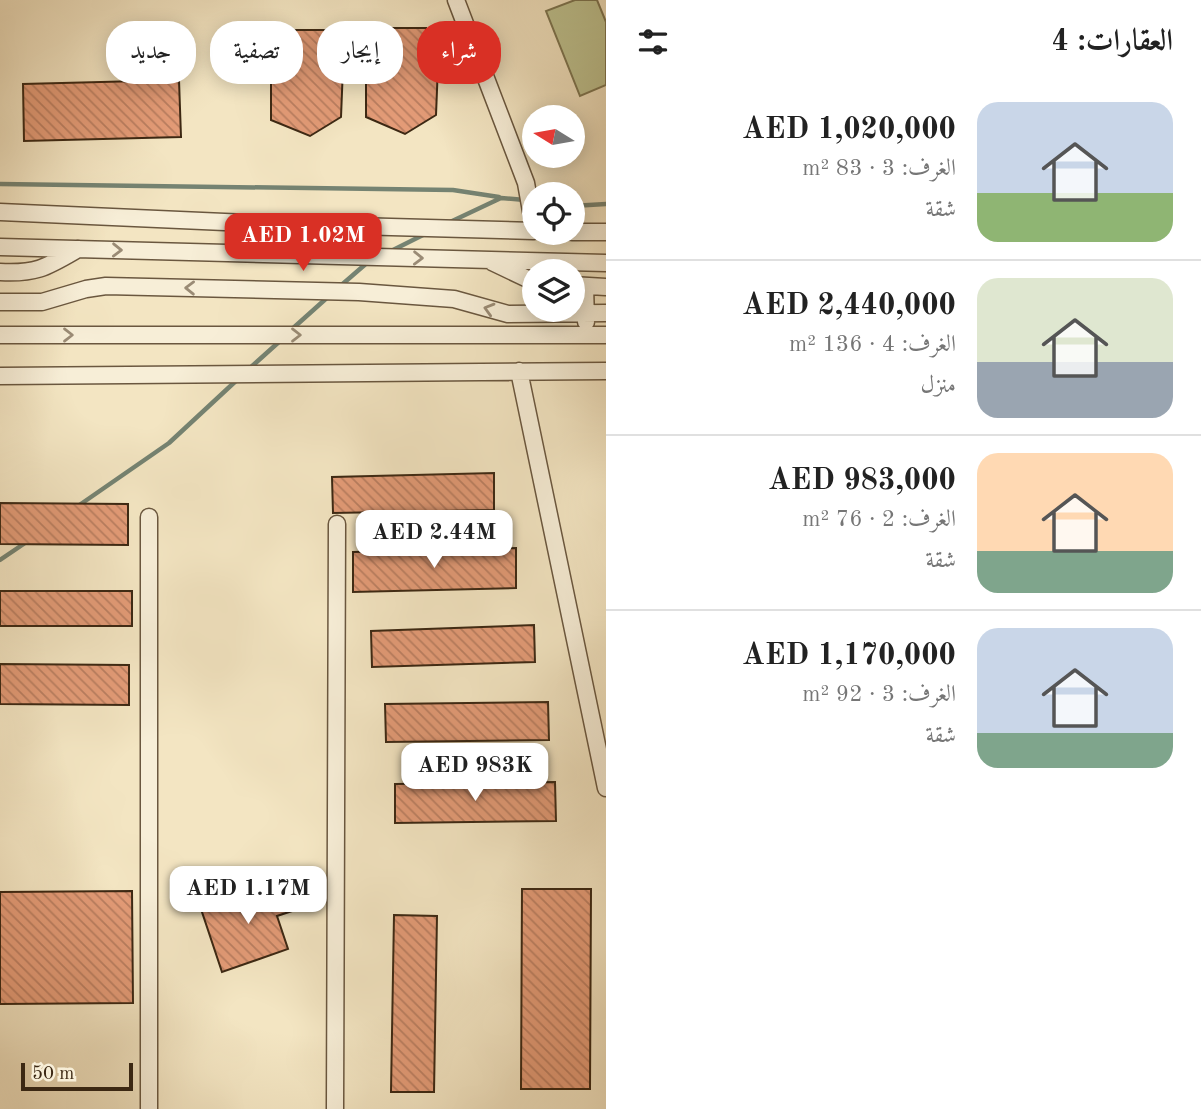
<!DOCTYPE html>
<html lang="ar">
<meta charset="utf-8">
<style>
:root{--surface:#fff;--page:#f2f2f2;--text:#222;--muted:#767676;--line:#e0e0e0;--accent:#d93025}
body{margin:0;font-family:"Old Standard TT",Amiri,serif;background:var(--page);color:var(--text);direction:rtl;height:100vh;display:flex;flex-direction:column;font-size:26px;white-space:nowrap}
*{box-sizing:border-box;margin:0}
p{font-size:23px;color:var(--muted)}
.icon{flex:none;width:38px;height:38px;fill:none;stroke:currentColor;stroke-width:2;stroke-linecap:round;stroke-linejoin:round}
.map{position:relative;flex:1;overflow:hidden;direction:ltr}
.drawer{display:flex;flex-direction:column;background:var(--surface);width:595px}
.drawer>*{flex:none}
.banner{position:absolute;left:21px;top:21px;width:480px;height:63px;direction:rtl;display:flex;gap:14px}
.needle{width:46px;rotate:281deg}
.buttons{position:absolute;left:522px;top:105px;display:grid;gap:14px}
.buttons a{display:grid;place-items:center;width:63px;height:63px;border-radius:50%;background:var(--surface);box-shadow:0 4px 18px #0003;font-size:35px}
.scale{position:absolute;left:21px;bottom:18px;width:112px;box-sizing:border-box;padding-left:7px;border:4px solid #3c2813;border-top:0;font-size:19px;line-height:24px;white-space:nowrap;color:#3c2813;-webkit-text-stroke:5px #f7eed7;paint-order:stroke}
.price{position:absolute;translate:-50% -60px;padding:0 16px;border-radius:14px;background:#fff;color:#222;font-size:23px;line-height:46px;filter:drop-shadow(0 2px 4px #0008)}
.price::after{content:'';position:absolute;left:50%;top:42px;width:21px;height:16px;margin-left:-10px;background:inherit;clip-path:polygon(0 0,100% 0,50% 100%)}
.price.selected{background:var(--accent);color:#fff}
ul{padding:0;list-style:none}
li{display:flex;align-items:center;gap:21px;height:175px;padding:0 28px}
li+li{border-top:2px solid var(--line)}
li span{display:grid;place-items:center;flex:none;width:196px;height:140px;border-radius:21px;color:#555}
li>.icon{margin-inline-start:auto}
span .icon{width:84px;height:84px;fill:#fffc;stroke-width:1}
li b{font-size:30px}
h2{display:flex;justify-content:space-between;align-items:center;height:84px;padding:0 28px;font-size:30px}
.pill{padding:0 24px;border-radius:28px;background:var(--surface);box-shadow:0 4px 18px #0003;font-size:24px;line-height:63px}
.pill.selected{background:var(--accent);color:#fff}
main{display:flex;flex:1;min-height:0}
.map>svg:first-child{display:block}
.pitch{fill:#bec391;stroke:#7d7652;stroke-width:2}
.lines{fill:none;stroke-linecap:round;stroke-linejoin:round}
.stream{stroke:#758372;stroke-width:4.5}
.building{fill:url(#building-back-hatch);stroke:#3c2813;stroke-width:2}
.minor-casing{stroke:#6a573f;stroke-width:19}
.minor{stroke:#f7eed7;stroke-width:16}
.oneway{stroke:#9a8b75}
</style>
<main>
<section class="drawer">
<h2>العقارات: 4<svg class="icon" aria-label="filters" viewBox="0 0 24 24"><path d="M4 7h16M4 17h16"/><circle cx="9" cy="7" r="2"/><circle cx="15" cy="17" r="2"/></svg></h2>
<ul>
<li><span style="background:linear-gradient(#c9d6e8 65%,#8fb573 0)"><svg class="icon" aria-label="home" viewBox="0 0 24 24"><path d="M3 11l9-7 9 7M6 9v11h12V9"/></svg></span><div><b>AED 1,020,000</b><p>الغرف: 3 · 83 m²</p><p>شقة</p></div></li>
<li><span style="background:linear-gradient(#dfe7d0 60%,#9aa5b1 0)"><svg class="icon" aria-label="home" viewBox="0 0 24 24"><path d="M3 11l9-7 9 7M6 9v11h12V9"/></svg></span><div><b>AED 2,440,000</b><p>الغرف: 4 · 136 m²</p><p>منزل</p></div></li>
<li><span style="background:linear-gradient(#ffd9b3 70%,#7fa58c 0)"><svg class="icon" aria-label="home" viewBox="0 0 24 24"><path d="M3 11l9-7 9 7M6 9v11h12V9"/></svg></span><div><b>AED 983,000</b><p>الغرف: 2 · 76 m²</p><p>شقة</p></div></li>
<li><span style="background:linear-gradient(#c9d6e8 75%,#7fa58c 0)"><svg class="icon" aria-label="home" viewBox="0 0 24 24"><path d="M3 11l9-7 9 7M6 9v11h12V9"/></svg></span><div><b>AED 1,170,000</b><p>الغرف: 3 · 92 m²</p><p>شقة</p></div></li>
</ul>
</section>
<div class="map">
<svg width="606" height="1109" viewBox="0 0 606 1109">
<defs>
<pattern id="building-back-hatch" width="6" height="6" patternUnits="userSpaceOnUse" patternTransform="scale(1.75)"><rect width="6" height="6" fill="#e39b77"/><path d="M-1 5l2 2M0 0l6 6M5-1l2 2" fill="none" stroke="#b97e60"/></pattern>
</defs>
<rect width="100%" height="100%" fill="#f3e5c2"/>
<filter id="stains"><feTurbulence type="fractalNoise" baseFrequency=".00286" numOctaves="4"/><feColorMatrix values="0 0 0 0 .2 0 0 0 0 .09 0 0 0 0 .02 0 0 0 .5 -.17"/></filter>
<radialGradient id="worn" r=".72"><stop offset=".6" stop-color="#630" stop-opacity="0"/><stop offset="1" stop-color="#630" stop-opacity=".3"/></radialGradient>
<path class="pitch" d="M575,0H597L606,22V85L580,96L546,11Z"/>
<g class="lines">
<path class="stream" d="M0,184L453,190L499,197
M572,206L606,204
M448,223L501,198L525,200
M389,252L425,234
M338,288L368,262
M291,330L329,296
M250,368L280,341
M78,506L169,443L238,379
M0,560L28,541"/>
</g>
<path class="building" d="M376,28H426V59L438,65L436,115L405,134L366,117V67H376Z
M281,30H331V62L343,67L341,117L310,136L271,120V70H281Z
M179,80L181,137L24,141L23,84Z
M494,473V510L333,513L332,477Z
M0,503L128,504V545L0,544Z
M516,548V588L353,592V552Z
M0,591H132V626H0Z
M534,625L535,662L372,667L371,631Z
M0,664L129,665V705L0,704Z
M548,702L549,740L386,742L385,704Z
M555,782L556,821L395,823V784Z
M282,881L292,911L277,916L288,949L222,972L201,909Z
M522,889H591L590,1089H521Z
M132,891L133,1003L0,1004V892Z
M394,915L437,916L434,1092H391Z"/>
<g class="lines">
<g class="minor-casing">
<path id="minor" d="M456,0L526,183L534,228
M0,212L247,223L534,231
M572,232H606
M0,247L606,263
M492,262L534,282
M0,272C37,274 47,267 78,249
M572,285L606,287
M585,286L586,322
M0,302H42L86,289L106,286L359,292L454,299L508,314L606,313
M0,335H606
M519,371L606,788
M0,376L606,371
M149,517V1109
M335,1109L337,524"/>
</g>
<use href="#minor" class="minor"/>
</g>
<defs><path id="oneway-chevron" d="M-2-3.5L2.5 0L-2 3.5" fill="none" stroke-width="1.6" stroke-linecap="round" stroke-linejoin="round" transform="scale(1.75)"/></defs>
<g class="oneway">
<use href="#oneway-chevron" transform="translate(117 250) rotate(1)"/>
<use href="#oneway-chevron" transform="translate(418 258) rotate(1)"/>
<use href="#oneway-chevron" transform="translate(190 288) rotate(-179)"/>
<use href="#oneway-chevron" transform="translate(489 309) rotate(-164)"/>
<use href="#oneway-chevron" transform="translate(68 335)"/>
<use href="#oneway-chevron" transform="translate(296 335)"/>
</g>
<rect width="100%" height="100%" filter="url(#stains)"/>
<rect width="100%" height="100%" fill="url(#worn)"/>
</svg>
<div class="buttons">
<a><svg class="needle" viewBox="-14 -14 28 28"><path d="M0-13l5 13h-10z" fill="#e53935"/><path d="M0 13l5-13h-10z" fill="#767676"/></svg></a>
<a><svg class="icon" aria-label="locate" viewBox="0 0 24 24"><circle cx="12" cy="12" r="6"/><path d="M12 2v4M12 18v4M2 12h4M18 12h4"/></svg></a>
<a><svg class="icon" aria-label="layers" viewBox="0 0 24 24"><path d="M12 4l9 5-9 5-9-5zM3 14l9 5 9-5"/></svg></a>
</div>
<div class="scale">50 m</div>
<b class="price selected" style="left:303px;top:273px">AED 1.02M</b>
<b class="price" style="left:434px;top:570px">AED 2.44M</b>
<b class="price" style="left:475px;top:803px">AED 983K</b>
<b class="price" style="left:248px;top:926px">AED 1.17M</b>
<div class="banner">
<a class="pill selected">شراء</a>
<a class="pill">إيجار</a>
<a class="pill">تصفية</a>
<a class="pill">جديد</a>
</div>
</div>
</main>
